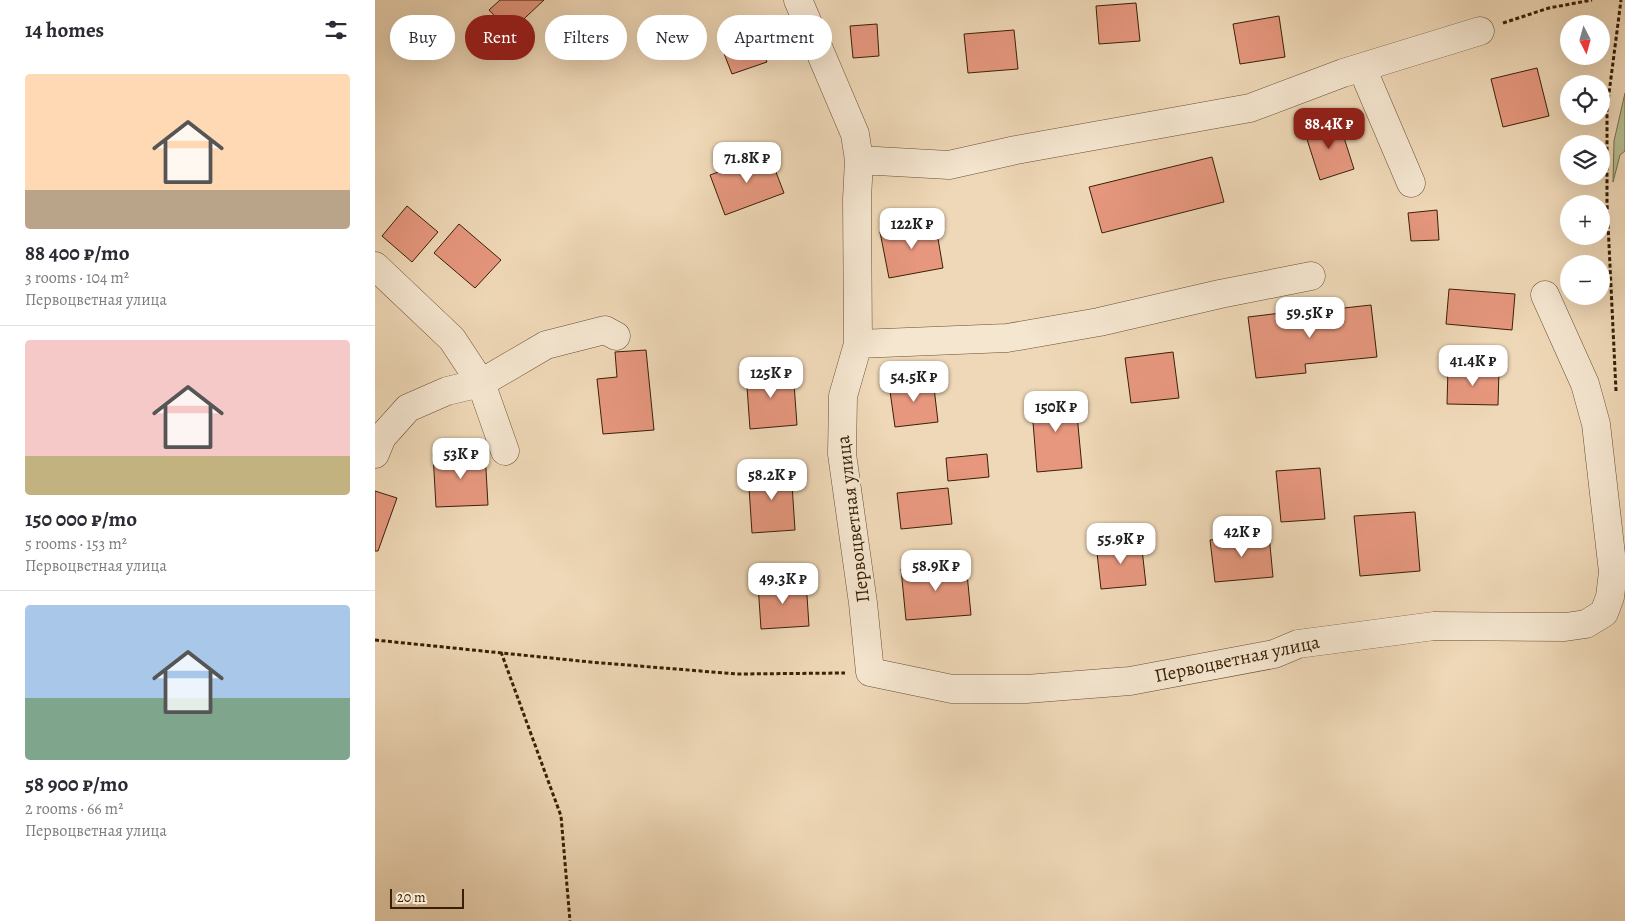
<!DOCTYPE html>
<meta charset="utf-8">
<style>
:root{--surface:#fff;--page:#f7f7f7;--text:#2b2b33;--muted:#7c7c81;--line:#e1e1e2;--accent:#8f2418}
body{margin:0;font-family:Alegreya,serif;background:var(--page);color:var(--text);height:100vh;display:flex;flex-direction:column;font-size:19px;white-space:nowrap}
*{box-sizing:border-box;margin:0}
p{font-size:16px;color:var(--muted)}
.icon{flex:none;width:28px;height:28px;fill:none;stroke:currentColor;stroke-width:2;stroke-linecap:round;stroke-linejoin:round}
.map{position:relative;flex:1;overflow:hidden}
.drawer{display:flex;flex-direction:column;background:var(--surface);width:375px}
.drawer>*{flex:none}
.hud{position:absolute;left:15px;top:15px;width:475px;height:45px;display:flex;gap:10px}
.needle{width:32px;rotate:174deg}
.controls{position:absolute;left:1185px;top:15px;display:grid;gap:10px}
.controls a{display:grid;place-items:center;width:50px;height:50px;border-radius:50%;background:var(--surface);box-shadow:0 5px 20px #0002;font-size:25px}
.scale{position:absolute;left:15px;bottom:12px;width:74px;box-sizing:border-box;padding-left:5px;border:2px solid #392004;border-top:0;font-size:14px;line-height:18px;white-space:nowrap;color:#392004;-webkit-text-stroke:4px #f5e6d0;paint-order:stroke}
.price{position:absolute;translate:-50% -42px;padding:0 11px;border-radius:10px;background:#fff;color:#222;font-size:16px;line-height:32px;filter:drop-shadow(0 1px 2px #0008)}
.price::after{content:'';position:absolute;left:50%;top:30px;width:15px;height:11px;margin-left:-8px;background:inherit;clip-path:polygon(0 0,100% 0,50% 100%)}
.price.active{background:var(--accent);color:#fff}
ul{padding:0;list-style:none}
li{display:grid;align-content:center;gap:10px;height:265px;padding:0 25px}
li+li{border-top:1px solid var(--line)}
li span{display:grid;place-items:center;height:155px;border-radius:5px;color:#555}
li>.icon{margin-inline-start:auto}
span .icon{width:90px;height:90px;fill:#fffc;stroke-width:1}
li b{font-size:21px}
h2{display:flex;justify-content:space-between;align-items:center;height:60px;padding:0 25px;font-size:21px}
.pill{padding:0 18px;border-radius:22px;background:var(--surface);box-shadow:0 5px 20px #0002;font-size:18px;line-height:45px}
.pill.active{background:var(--accent);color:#fff}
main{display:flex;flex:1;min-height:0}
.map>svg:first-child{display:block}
.green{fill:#b6bf91;stroke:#78704a}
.building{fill:#e6977e;stroke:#392004}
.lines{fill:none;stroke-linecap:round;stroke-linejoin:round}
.minor-casing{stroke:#664e31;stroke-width:29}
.path{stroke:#392004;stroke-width:3;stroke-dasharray:4 2.5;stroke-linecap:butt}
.minor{stroke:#f5e6d0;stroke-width:28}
.labels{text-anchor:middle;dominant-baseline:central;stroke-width:5;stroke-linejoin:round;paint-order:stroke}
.street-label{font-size:19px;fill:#392004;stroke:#f5e6d0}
</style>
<main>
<section class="drawer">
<h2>14 homes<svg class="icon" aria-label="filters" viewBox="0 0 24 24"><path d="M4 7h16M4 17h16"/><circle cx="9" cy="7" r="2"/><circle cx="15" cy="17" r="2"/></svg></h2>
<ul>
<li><span style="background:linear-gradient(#ffd9b3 75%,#b9a48a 0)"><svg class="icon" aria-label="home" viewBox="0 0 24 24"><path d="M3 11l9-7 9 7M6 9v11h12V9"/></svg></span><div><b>88 400 ₽/mo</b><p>3 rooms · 104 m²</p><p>Первоцветная улица</p></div></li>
<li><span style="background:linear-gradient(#f6c9c9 75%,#c2b280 0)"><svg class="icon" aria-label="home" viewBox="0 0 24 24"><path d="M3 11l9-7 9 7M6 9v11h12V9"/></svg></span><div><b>150 000 ₽/mo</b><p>5 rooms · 153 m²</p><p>Первоцветная улица</p></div></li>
<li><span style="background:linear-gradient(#a9c7e8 60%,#7fa58c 0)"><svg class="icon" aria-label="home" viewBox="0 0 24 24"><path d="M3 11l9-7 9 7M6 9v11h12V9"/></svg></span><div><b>58 900 ₽/mo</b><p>2 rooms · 66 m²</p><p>Первоцветная улица</p></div></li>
</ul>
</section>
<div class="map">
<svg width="1250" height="921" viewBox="0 0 1250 921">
<rect width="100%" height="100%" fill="#efd8b7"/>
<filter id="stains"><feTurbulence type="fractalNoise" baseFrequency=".004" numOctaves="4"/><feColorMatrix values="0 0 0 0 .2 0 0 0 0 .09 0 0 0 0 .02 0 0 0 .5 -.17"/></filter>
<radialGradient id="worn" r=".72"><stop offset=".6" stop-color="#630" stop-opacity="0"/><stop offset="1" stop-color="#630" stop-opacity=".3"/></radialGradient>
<path class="green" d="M1250,93V151L1245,155L1238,182L1239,141Z"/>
<path class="building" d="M125,0H169L135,32L114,10Z
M761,3L765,41L724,44L721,6Z
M904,16L910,57L865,64L858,24Z
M502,24L504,56L478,58L475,26Z
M377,26L392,62L357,74L343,38Z
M639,30L643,69L593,73L589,34Z
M1162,68L1174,116L1128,127L1116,79Z
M963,119L979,169L945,180L929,130Z
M394,154L409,193L350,215L335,175Z
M837,157L849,202L727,233L714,187Z
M32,206L63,232L37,262L7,236Z
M1062,210L1064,240L1036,241L1033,213Z
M560,221L568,268L514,278L505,232Z
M84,224L126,260L100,288L59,253Z
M1074,289L1140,294L1137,330L1071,324Z
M996,305L1002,357L930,364L931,373L881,378L873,317L923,311L924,313Z
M271,350L279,430L228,434L222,379L242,377L240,352Z
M798,352L804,398L756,403L750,358Z
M1073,369L1124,370L1123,405L1072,404Z
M418,370L422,425L375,429L371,373Z
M558,379L563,422L520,427L514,384Z
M700,393L707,468L662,472L656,397Z
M110,452L113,505L61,507L58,454Z
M612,454L614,477L573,481L571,458Z
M945,468L950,519L906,522L901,471Z
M416,469L420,530L377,533L373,472Z
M573,488L577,524L526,529L522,493Z
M0,491L22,498L3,551H0Z
M1040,512L1045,571L985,576L979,516Z
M894,535L898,577L840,582L835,540Z
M766,540L771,585L726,589L721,544Z
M591,563L596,615L531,620L526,569Z
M431,581L434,626L386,629L383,584Z"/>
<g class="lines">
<g class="minor-casing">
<path id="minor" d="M423,0L480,134L484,160L482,199L483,344L468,396L467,454L488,603L495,672L577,689H651L755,681L899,654L923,644L1059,626L1190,627L1211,624L1229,613L1235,597L1238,572L1221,424L1210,384L1170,295
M987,68L1036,183
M484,160L574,165L641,150L875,108L968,73L1105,31
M0,266L77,339L106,383L130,451
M483,344L632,338L724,322L845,294L936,276
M0,454L7,437L33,408L72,391L106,383L171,345L230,330L241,336"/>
</g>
<path class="path" d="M1128,23L1174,8L1217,0
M1241,391L1232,203V109L1246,0
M0,640L215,662L362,674L470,673
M126,652L186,816L195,921"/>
<use href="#minor" class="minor"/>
</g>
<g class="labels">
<g class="street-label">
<text transform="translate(478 519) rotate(-97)">Первоцветная улица</text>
<text transform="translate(862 659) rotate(-12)">Первоцветная улица</text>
</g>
</g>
<rect width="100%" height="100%" filter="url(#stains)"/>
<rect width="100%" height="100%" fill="url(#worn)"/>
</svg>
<div class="controls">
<a><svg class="needle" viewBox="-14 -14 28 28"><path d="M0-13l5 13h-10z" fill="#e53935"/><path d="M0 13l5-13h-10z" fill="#7c7c81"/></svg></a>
<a><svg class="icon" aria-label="locate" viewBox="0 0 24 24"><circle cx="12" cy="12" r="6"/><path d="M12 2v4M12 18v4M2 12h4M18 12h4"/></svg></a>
<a><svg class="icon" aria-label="layers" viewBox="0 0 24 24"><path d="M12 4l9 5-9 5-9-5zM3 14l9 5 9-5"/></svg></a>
<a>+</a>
<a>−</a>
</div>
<div class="scale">20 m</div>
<b class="price active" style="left:954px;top:150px">88.4K ₽</b>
<b class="price" style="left:372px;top:184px">71.8K ₽</b>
<b class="price" style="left:537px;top:250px">122K ₽</b>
<b class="price" style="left:935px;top:339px">59.5K ₽</b>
<b class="price" style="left:1098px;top:387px">41.4K ₽</b>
<b class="price" style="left:396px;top:399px">125K ₽</b>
<b class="price" style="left:539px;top:403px">54.5K ₽</b>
<b class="price" style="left:681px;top:433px">150K ₽</b>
<b class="price" style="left:86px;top:480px">53K ₽</b>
<b class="price" style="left:397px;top:501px">58.2K ₽</b>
<b class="price" style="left:867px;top:558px">42K ₽</b>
<b class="price" style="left:746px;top:565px">55.9K ₽</b>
<b class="price" style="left:561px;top:592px">58.9K ₽</b>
<b class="price" style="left:408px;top:605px">49.3K ₽</b>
<div class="hud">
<a class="pill">Buy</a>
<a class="pill active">Rent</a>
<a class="pill">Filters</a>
<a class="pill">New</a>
<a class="pill">Apartment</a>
</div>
</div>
</main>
